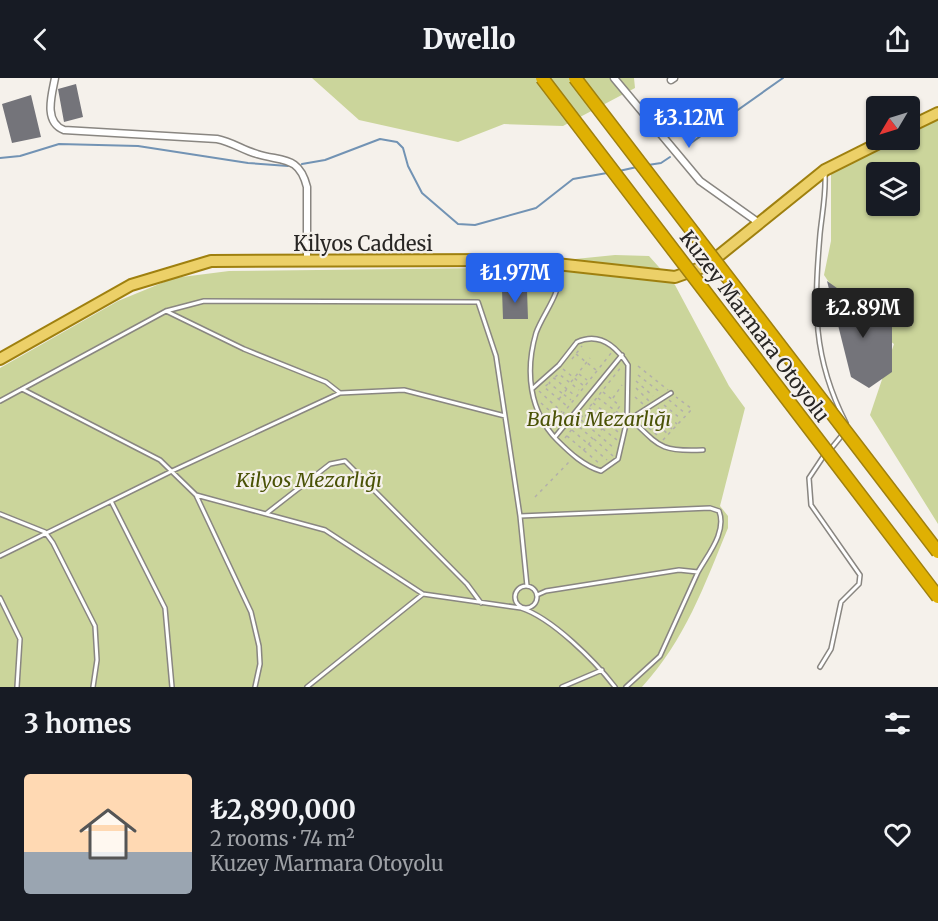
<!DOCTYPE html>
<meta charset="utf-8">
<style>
:root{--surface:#171b24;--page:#20242c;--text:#f1f3f6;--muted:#9ea1a6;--accent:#2563eb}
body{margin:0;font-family:Merriweather,serif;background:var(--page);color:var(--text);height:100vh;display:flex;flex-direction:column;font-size:22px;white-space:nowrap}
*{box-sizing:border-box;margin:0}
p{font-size:20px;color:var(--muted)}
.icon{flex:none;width:33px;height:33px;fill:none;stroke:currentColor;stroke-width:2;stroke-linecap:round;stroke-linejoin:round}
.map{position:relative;height:609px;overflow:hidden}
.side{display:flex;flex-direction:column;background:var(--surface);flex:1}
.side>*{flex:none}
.needle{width:39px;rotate:232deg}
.buttons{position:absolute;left:866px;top:18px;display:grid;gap:12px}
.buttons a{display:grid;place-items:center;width:54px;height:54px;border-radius:6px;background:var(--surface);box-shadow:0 2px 4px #0004;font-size:30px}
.price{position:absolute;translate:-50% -51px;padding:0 14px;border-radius:6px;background:var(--accent);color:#fff;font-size:20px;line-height:39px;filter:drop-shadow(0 2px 3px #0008)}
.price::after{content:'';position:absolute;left:50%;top:36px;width:18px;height:14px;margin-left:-9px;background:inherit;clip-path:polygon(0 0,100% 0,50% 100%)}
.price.selected{background:#222;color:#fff}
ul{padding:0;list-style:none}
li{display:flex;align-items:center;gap:18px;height:150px;padding:0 24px}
li span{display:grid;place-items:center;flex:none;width:168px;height:120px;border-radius:6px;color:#555}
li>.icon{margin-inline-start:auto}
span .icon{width:72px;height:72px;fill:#fffc;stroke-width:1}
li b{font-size:26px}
h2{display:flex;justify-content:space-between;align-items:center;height:72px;padding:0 24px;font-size:26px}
header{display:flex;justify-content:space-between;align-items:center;height:78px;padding:0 24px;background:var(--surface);font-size:27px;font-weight:800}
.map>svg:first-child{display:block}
.green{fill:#cbd59b;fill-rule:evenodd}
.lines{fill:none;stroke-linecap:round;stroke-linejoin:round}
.stream{stroke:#7293b4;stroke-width:2}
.building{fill:#74747a}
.lane-casing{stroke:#898681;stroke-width:6}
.street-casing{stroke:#898681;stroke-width:9}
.primary-casing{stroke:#9f800f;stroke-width:14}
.path{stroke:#b2afaa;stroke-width:1.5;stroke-dasharray:3 4.5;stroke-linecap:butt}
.lane{stroke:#fff;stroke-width:3}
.street{stroke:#fff;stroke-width:6}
.primary{stroke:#ecd068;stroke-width:10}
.highway-bridge-casing{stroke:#9f800f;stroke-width:15;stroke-linecap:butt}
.highway-bridge{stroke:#dfb003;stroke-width:12}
.labels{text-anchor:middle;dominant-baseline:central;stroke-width:4.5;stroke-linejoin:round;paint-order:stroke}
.street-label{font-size:20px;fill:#282624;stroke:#f5f1eb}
.park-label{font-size:20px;font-style:italic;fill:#4a5206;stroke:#f5f1eb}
</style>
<header><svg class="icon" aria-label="back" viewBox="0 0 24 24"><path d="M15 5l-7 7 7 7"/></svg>Dwello<svg class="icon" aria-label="share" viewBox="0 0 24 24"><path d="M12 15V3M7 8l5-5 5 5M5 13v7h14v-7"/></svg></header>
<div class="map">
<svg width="938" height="609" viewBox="0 0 938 609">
<rect width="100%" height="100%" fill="#f5f1eb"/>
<path class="green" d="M312,0H634L635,10L563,48L504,46L458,64L359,42Z
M938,42V446L870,337L894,266L845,228L824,197L831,163V95L898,62H909V56ZM876,94H909V128H876Z
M615,177L649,178L675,207L729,308L745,330L720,428L728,438V450C704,508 685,562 642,609H0V290L118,223L174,200L229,193L487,190Z"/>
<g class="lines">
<path class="stream" d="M691,65L783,0
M0,80L20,78L59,66L138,68L248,85L288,88
M302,86L325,82L380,61L397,64L403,70L408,88L422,115L458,146L475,147L536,130L573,101L607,95
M648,87L661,85L670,79
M619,93L637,89"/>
</g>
<path class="building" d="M76,6L83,39L64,44L58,11Z
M31,17L41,59L12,65L2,26Z
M827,203L892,249V294L869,310L851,299Z
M502,212H527L528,241H503Z"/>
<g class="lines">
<g class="lane-casing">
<path id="lane" d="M825,97C826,117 822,136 820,156C814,228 812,279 846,345
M166,233L244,271L326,304L340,315
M22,311L160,382L196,417L251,534L259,568L260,586L255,609
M532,311L559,287L577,264C599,254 616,268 628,287L627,342L618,381L601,393C584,388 570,375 557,362C529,333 525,293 536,255C541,241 551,228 556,214C559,207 554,195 552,187
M0,323L166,233L204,223L478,224L496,278L520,438L527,508
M630,341L671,315
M631,341C660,369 661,374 703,372
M555,359L622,277
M830,372L843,356
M196,417L325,452L423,516L521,530C552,540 595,583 615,609
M112,425L165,530L172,609
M267,435L330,386L345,383L467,506L481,525
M0,436L45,454L53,465L95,548L97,582L93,609
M520,438L710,430L719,433C727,454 708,476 698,494
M0,478L172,393L340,315L404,312L505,338
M515 519a11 11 0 1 1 22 0a11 11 0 1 1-22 0Z
M537,517L546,513L679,492L698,494L660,578L626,609
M0,520L20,561L17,609
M820,589L831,571L841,524L859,506L860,497L811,427L809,400L825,376
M307,609L423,516
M562,609L602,592"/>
</g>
<g class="street-casing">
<path id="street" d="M55,0C52,16 43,44 64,52L217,61C232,64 243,72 257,76C282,84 299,77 307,109V183
M614,0L700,103L759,145
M671,2L674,0"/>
</g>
<g class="primary-casing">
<path id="primary" d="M909,49L938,35
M0,281L131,207L211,183L520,182L675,199L706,188L825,92L885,62"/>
</g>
<path class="path" d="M576,276L596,292
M572,281L582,268
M638,288L668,312
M563,291L584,308
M579,296L587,302
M638,297L661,315
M555,299L559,296L579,312
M636,303L653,318
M571,304L590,280
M548,306L544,309L567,328
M636,310L649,323
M567,311L554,300L549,305L563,316L567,311L575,318
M539,313L562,334
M603,314L620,328L611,339
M635,319L643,326
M598,320L621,337
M613,320L622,307
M559,321L563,316L571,322
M669,322L686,336
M541,325L558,340
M593,325L614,341
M664,327L681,341
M589,330L607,344L599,355
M658,330L677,346
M653,335L672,351
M585,337L617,362
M647,338L668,356
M581,342L614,370
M576,346L622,288
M610,347L614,341L619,346
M610,347L618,354
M553,348L612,274
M649,350L657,357
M572,352L607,382
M567,358L600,386
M565,360L576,346L593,361L581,375
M594,361L613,378
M663,362L692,331L676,319
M535,419L570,383"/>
<use href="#lane" class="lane"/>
<use href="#street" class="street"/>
<use href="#primary" class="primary"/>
<g class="highway-bridge-casing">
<path id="highway-bridge" d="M542,0L938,519
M575,0L938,474"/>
</g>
<use href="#highway-bridge" class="highway-bridge"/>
</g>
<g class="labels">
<g class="street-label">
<text x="363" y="165">Kilyos Caddesi</text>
<text transform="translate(755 248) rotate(53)">Kuzey Marmara Otoyolu</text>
</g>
<g class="park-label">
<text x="599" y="340">Bahai Mezarlığı</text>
<text x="309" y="401">Kilyos Mezarlığı</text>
</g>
</g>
</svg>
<div class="buttons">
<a><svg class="needle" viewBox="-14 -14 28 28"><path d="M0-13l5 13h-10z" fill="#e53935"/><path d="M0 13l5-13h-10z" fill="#9ea1a6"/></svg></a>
<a><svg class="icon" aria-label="layers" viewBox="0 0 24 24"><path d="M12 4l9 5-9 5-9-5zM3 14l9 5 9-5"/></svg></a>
</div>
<b class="price" style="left:689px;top:71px">₺3.12M</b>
<b class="price" style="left:515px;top:226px">₺1.97M</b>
<b class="price selected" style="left:863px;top:261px">₺2.89M</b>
</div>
<section class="side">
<h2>3 homes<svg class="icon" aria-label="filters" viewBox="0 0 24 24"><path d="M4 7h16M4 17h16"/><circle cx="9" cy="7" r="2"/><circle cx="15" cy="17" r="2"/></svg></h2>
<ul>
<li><span style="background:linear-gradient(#ffd9b3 65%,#9aa5b1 0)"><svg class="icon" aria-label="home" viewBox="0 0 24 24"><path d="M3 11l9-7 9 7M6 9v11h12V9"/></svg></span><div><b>₺2,890,000</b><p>2 rooms · 74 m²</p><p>Kuzey Marmara Otoyolu</p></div><svg class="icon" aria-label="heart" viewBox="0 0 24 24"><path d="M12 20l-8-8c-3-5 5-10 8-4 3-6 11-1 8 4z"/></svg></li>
</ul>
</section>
